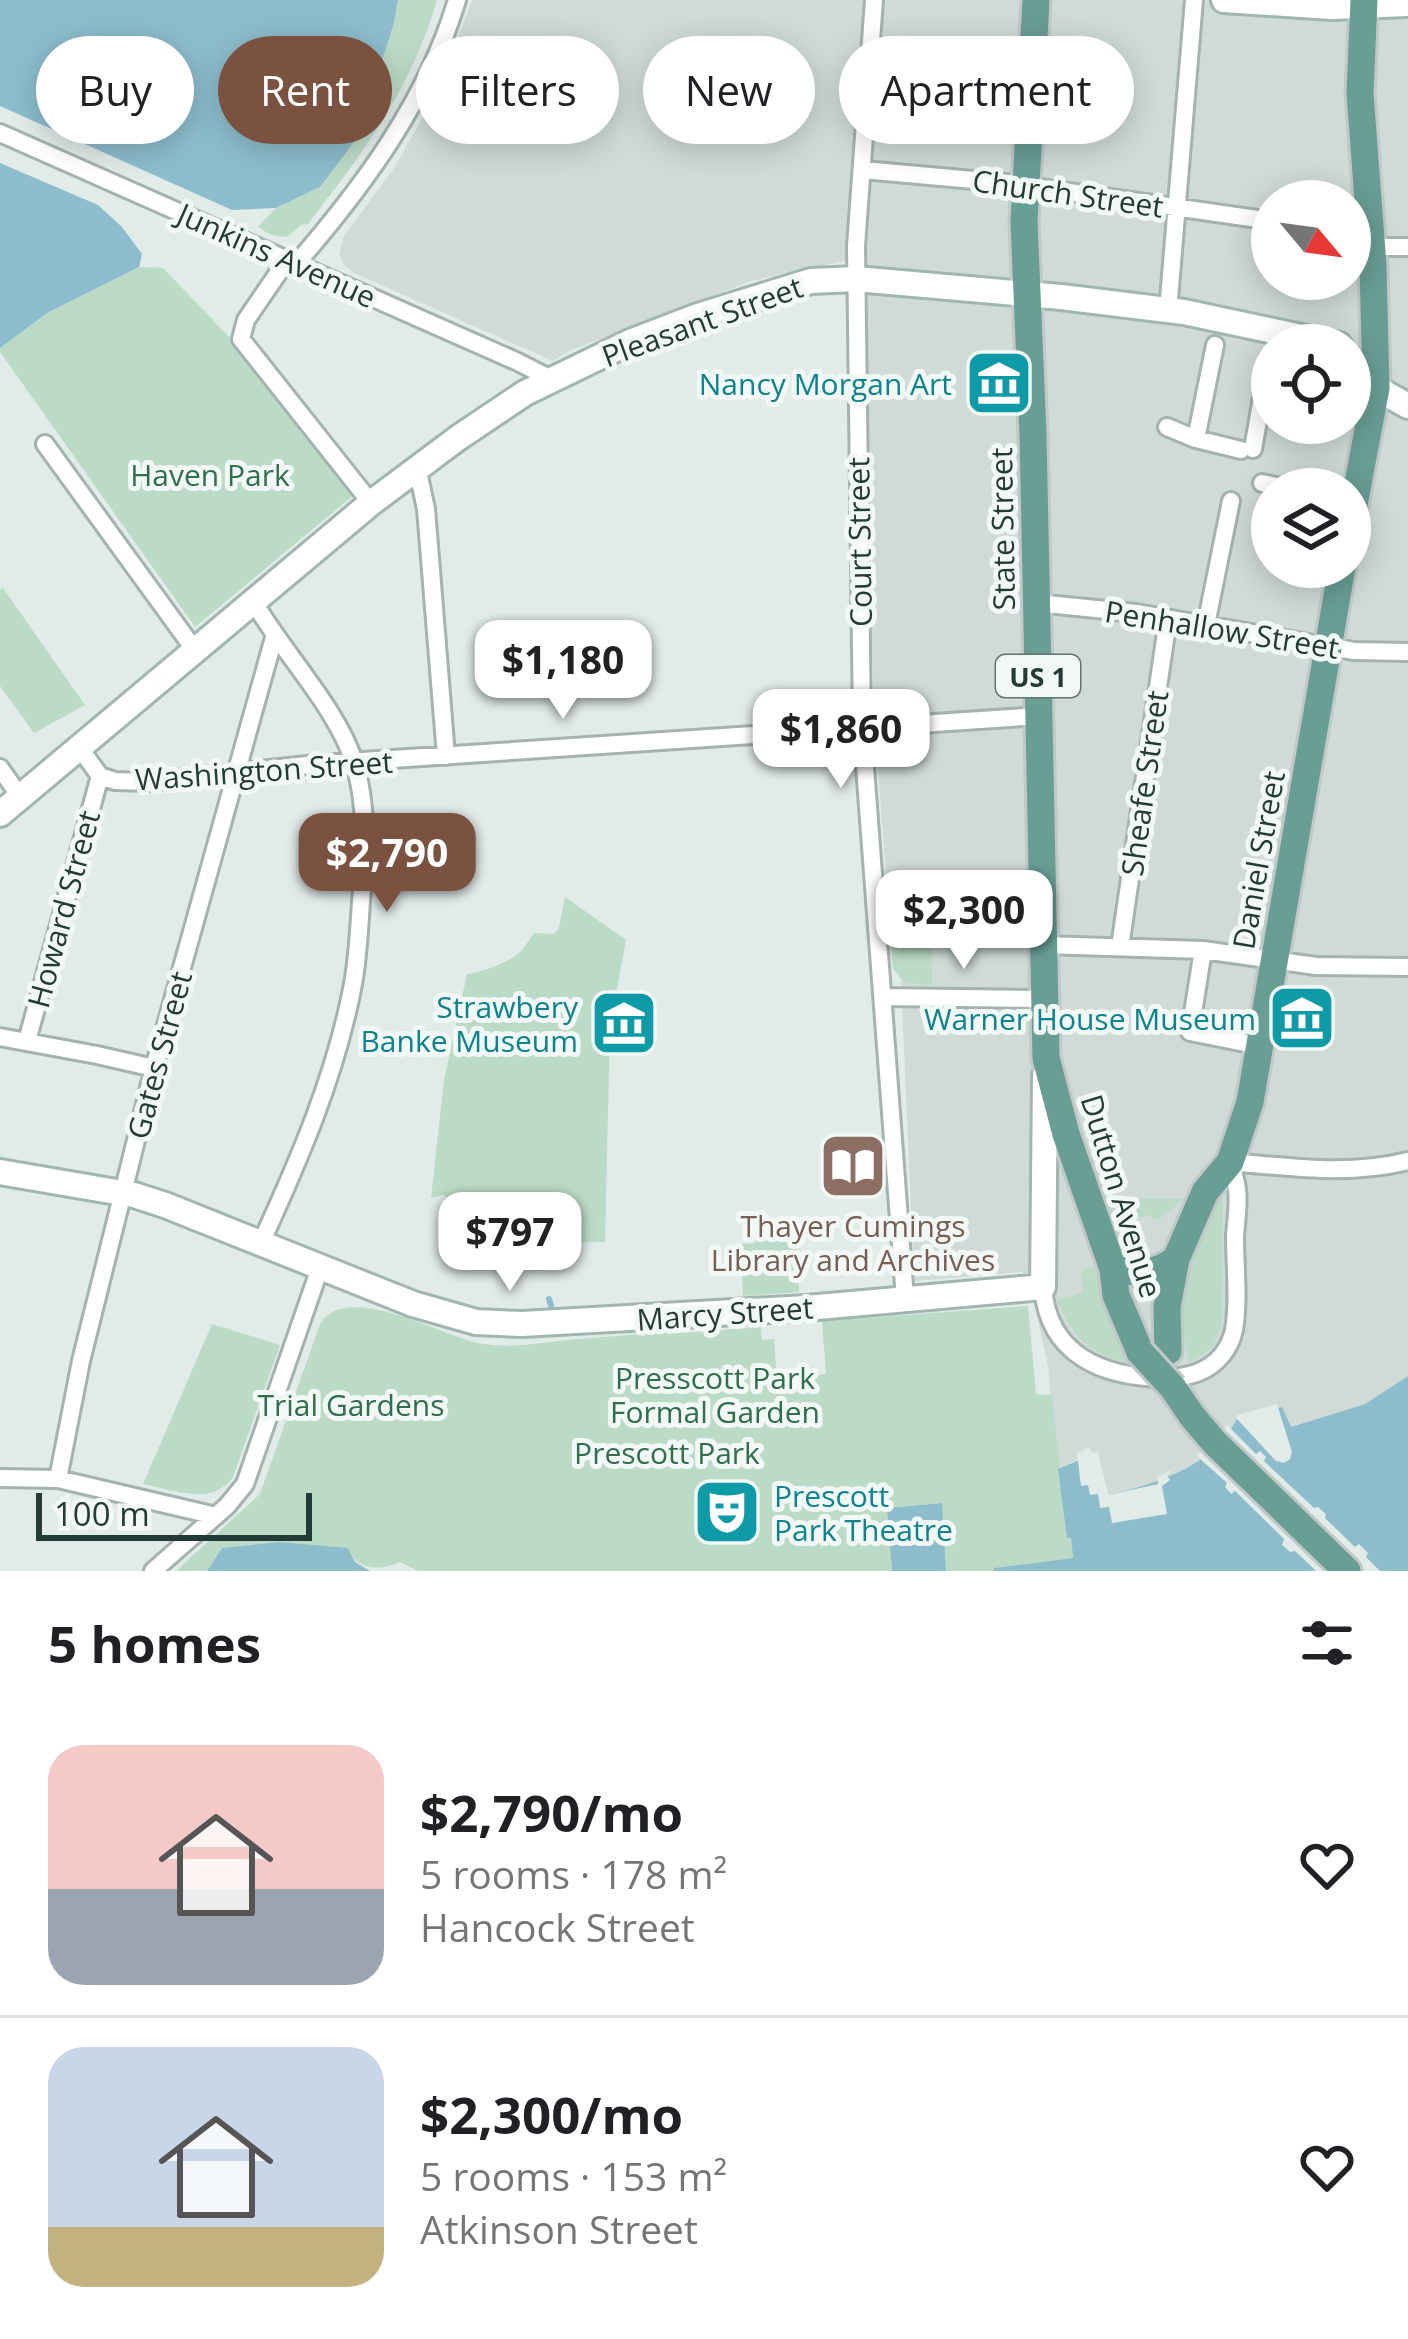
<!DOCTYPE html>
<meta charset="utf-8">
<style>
:root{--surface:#fff;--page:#f2f2f2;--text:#202124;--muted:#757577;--line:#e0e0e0;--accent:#7a523f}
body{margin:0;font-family:"Open Sans",sans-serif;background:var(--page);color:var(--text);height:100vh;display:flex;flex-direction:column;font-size:45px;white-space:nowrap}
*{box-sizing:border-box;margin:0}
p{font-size:39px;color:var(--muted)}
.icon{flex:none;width:66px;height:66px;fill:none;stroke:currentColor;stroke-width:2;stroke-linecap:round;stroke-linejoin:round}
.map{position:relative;height:1571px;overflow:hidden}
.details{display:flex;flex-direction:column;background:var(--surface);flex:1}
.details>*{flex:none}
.hud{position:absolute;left:36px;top:36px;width:1338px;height:108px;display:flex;gap:24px}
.needle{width:78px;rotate:119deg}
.tools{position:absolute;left:1251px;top:180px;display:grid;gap:24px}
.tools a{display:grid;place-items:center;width:120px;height:120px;border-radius:50%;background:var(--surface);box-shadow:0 6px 30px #0003;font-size:60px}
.scale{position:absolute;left:36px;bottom:30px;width:276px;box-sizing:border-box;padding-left:12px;border:6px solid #233b36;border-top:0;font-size:33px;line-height:42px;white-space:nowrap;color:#233b36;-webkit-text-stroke:9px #f2f8f5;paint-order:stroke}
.price{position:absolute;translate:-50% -102px;padding:0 27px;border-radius:24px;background:#fff;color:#222;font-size:39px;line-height:78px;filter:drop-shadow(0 3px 6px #0008)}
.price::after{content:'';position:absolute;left:50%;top:72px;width:36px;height:27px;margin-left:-18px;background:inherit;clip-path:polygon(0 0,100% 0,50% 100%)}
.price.active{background:var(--accent);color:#fff}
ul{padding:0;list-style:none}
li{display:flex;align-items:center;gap:36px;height:300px;padding:0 48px}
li+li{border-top:3px solid var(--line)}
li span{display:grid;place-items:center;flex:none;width:336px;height:240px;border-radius:36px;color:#555}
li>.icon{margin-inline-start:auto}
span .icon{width:144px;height:144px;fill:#fffc;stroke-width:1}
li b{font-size:51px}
h2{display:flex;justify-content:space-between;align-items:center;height:144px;padding:0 48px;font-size:51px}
.chip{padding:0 42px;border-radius:54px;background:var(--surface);box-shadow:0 6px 30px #0003;font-size:42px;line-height:108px}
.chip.active{background:var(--accent);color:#fff}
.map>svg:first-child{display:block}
.built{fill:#d0dbd7;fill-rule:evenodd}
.green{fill:#bcdbc7}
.water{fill:#8dbdcd}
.pier{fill:#e1ebe8}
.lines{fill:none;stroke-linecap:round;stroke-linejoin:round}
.stream{stroke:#8dbdcd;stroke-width:6}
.street-casing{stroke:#a4b3af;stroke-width:22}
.secondary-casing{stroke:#a1b6b0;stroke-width:30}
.primary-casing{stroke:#c1c8c7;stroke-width:33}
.street{stroke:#fff;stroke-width:16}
.secondary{stroke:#fff;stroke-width:24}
.primary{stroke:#699e95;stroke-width:27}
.primary-bridge-casing{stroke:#c1c8c7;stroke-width:33;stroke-linecap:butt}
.primary-bridge{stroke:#699e95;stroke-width:27}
.labels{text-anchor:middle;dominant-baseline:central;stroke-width:10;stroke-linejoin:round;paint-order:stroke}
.shield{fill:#f2f8f5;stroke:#61746f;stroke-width:3}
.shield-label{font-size:27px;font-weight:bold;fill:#233b36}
.street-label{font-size:30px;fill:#233b36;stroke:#f2f8f5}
.culture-label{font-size:30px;fill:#0d838f;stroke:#f2f8f5;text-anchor:end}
.park-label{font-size:30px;fill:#2f6f4e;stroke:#f2f8f5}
.education-label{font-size:30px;fill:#785e54;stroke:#f2f8f5}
</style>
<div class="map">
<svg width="1408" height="1571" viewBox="0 0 1408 1571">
<rect width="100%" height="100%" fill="#e1ebe8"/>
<path class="built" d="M472,0H1408V1376L1365,1404L1290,1427L1230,1433L1196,1464L1158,1483L1109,1495L1091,1453L1058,1469L1048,1366L1035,1306L1022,1272L914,1281L901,979L893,969L874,716L864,318L866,256L751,281L569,351L553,361L354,273L344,265L339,254L344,236L394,168L423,117L445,73ZM1272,201H1350V279H1272ZM1272,345H1350V423H1272ZM1272,489H1350V567H1272Z"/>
<path class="green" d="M398,0H437C411,89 364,152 308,224L301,225L287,237L271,235L258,227L276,208L320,187L358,137L394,23Z
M139,267L163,268L234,342L355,494L195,627L0,352V348L47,313Z
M3,588L85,705L34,733L0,686V590Z
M931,883L932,985L906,983L893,969L885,885Z
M565,897L626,940L610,1027L605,1242L470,1241L476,1213L443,1195L431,1198L444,1080L467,974C481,973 513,961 522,950C527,944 530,938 534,933L554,934L559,928Z
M1106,1198L1184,1199L1158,1220L1148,1215L1136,1219L1131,1230L1133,1238L1128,1241L1121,1240Z
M1218,1198H1222L1223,1208L1222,1326L1212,1348L1189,1363C1173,1296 1191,1259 1218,1198Z
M788,1220V1231H798L799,1292L743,1296L740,1244L755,1243V1233L766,1232V1221Z
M1094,1268L1112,1325L1129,1363C1087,1354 1074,1338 1057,1300C1066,1296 1093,1298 1080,1276L1085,1269Z
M1028,1306L1036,1394L1052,1395L1067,1537L1071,1538L1073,1558L995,1568L994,1571H946L941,1503L888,1508L892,1571H419L400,1562C379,1571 358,1571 347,1548H222L207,1571H176L260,1494L320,1324C345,1281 438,1333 474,1342C504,1350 537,1343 567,1340C604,1337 641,1334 678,1330L679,1333L761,1327L762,1340L774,1339L777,1379L826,1374L822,1321Z
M212,1324L280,1345L233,1477C212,1507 174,1490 143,1484Z"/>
<path class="water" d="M0,0H398L394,23L358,137L320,187L276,208L232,210L0,106Z
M0,163L98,205L122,227L142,254L139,267L47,313L0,348Z
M1408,1376V1571H994V1568L1073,1558L1071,1538H1067L1058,1469L1098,1452L1109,1495C1158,1483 1212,1467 1237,1419L1282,1407L1291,1427L1365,1404Z
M942,1503L946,1571H892L887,1508Z
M279,1542L348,1548L355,1562L370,1571H207L222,1548Z"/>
<path class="pier" d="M1277,1404L1292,1452L1290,1459L1284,1463L1276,1461L1237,1419V1415Z
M1227,1425L1256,1454L1260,1451L1266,1457L1264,1461L1314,1508L1318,1507L1326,1514L1325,1518L1355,1547L1359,1544L1368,1553L1366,1557L1380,1571H1316L1295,1551L1290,1552L1282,1545L1284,1539L1235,1491L1231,1494L1225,1487L1227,1483L1198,1457L1197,1454Z
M1090,1447L1092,1453L1098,1452L1109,1495L1158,1484V1477L1175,1468L1167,1475L1170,1480L1162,1486L1167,1514L1112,1523L1109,1507L1100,1508L1098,1494L1090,1495L1088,1485L1081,1486L1077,1453Z"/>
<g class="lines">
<path class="stream" d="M549,1299L552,1309"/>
<g class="street-casing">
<path id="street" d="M874,0L856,246L862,727L905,1299
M871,55L1032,68
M0,133L518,362L553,380
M863,170L1007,183L1272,221
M1371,247H1408
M287,260L246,320L241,339L371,503
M296,264C364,186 427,100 457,0
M1168,311L1194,0
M1167,427L1196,439L1241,450
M1196,439L1215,345
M45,444L194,649
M1253,449L1269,358
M417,467L426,509L446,756
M1262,483L1289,489
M254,602C283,653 339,710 355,765C368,809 365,857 361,902C359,929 358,957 353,984C336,1075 299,1160 261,1243
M1037,603L1136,613L1354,651L1408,652
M1206,625L1231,501
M79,747L100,776L115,781L147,782L317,764L1039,716
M0,768L21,798
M1044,945L1203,950L1316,966L1408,967
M1120,947L1168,619
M1203,950L1190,1032L1260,1046
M883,997L1045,999
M0,1037L97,1055L154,1068
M27,1041L100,776
M1043,1287C1048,1356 1104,1377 1163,1378C1185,1378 1208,1373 1222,1355C1228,1348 1232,1339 1234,1330C1239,1300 1235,1267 1235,1236C1236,1221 1239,1204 1237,1189C1236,1180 1233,1171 1230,1162C1291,1167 1348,1176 1408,1161
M0,1478L58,1479L216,1516
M58,1479L81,1361L154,1068L275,634
M153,1571L227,1506L245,1484L320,1268"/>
</g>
<g class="secondary-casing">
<path id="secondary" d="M1224,0L1332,7L1408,4
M1376,388L1408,406
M0,814L371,503L458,438L525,393L630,342L698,316L811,281L856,279L1061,297L1184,312L1339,345
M0,1172L134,1195L165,1205L413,1304L476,1322L522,1324L806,1308L1043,1287L1045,1076"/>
</g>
<g class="primary-casing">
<path id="primary" d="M1036,0L1024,222L1033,434L1046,1058L1066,1134L1113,1269L1116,1295L1140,1352
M1350,526L1376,388L1373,266L1360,93L1364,0
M1113,1269C1138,1273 1155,1276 1176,1259
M1168,1351L1167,1307L1176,1259L1205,1192L1230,1162L1250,1102L1342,567
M1173,1388L1192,1416L1214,1442L1347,1571"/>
</g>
<use href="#street" class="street"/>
<use href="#secondary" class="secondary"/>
<use href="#primary" class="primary"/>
<g class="primary-bridge-casing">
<path id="primary-bridge" d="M1140,1352L1173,1388"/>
</g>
<use href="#primary-bridge" class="primary-bridge"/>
</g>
<defs>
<g id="museum-square" transform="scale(3.45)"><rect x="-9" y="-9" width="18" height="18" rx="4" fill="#0f9aa8" stroke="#f2f8f5"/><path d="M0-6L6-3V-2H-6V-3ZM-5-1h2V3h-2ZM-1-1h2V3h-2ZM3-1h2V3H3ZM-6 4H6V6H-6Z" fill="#fff"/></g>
<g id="library-square" transform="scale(3.45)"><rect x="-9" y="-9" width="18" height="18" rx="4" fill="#8d6e63" stroke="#f2f8f5"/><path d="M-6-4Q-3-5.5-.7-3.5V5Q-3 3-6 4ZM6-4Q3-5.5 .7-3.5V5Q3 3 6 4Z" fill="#fff"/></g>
<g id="theatre-square" transform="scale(3.45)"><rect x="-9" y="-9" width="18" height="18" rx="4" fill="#0f9aa8" stroke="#f2f8f5"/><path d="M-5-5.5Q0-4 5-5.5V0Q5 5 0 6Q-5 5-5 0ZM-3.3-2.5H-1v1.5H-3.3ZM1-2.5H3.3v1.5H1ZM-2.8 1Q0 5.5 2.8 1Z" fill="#fff"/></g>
</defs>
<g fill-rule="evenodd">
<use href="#museum-square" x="999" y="383"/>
<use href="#museum-square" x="1302" y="1018"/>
<use href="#museum-square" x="624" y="1023"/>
<use href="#library-square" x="853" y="1166"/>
<use href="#theatre-square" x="727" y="1512"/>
</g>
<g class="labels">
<rect class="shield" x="996" y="655" width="84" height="42" rx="9"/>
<g class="shield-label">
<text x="1038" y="676">US 1</text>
</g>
<g class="street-label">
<text transform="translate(1068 193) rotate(8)">Church Street</text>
<text transform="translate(277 255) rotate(24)">Junkins Avenue</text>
<text transform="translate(702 321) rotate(-20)">Pleasant Street</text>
<text transform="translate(1002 529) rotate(-91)">State Street</text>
<text transform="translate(859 542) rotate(-91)">Court Street</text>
<text transform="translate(1222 629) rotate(9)">Penhallow Street</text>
<text transform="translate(264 770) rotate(-4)">Washington Street</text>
<text transform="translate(1144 783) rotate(-82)">Sheafe Street</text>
<text transform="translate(1258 860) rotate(-80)">Daniel Street</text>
<text transform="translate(63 909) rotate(-75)">Howard Street</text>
<text transform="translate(159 1055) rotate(-75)">Gates Street</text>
<text transform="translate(1122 1196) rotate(73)">Dutton Avenue</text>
<text transform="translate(725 1313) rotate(-4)">Marcy Street</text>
</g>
<g class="culture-label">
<text x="952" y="383">Nancy Morgan Art</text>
<text x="578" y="1006">Strawbery<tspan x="578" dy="34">Banke Museum</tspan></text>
<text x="1256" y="1018">Warner House Museum</text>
<text x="774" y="1495" text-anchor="start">Prescott<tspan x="774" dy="34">Park Theatre</tspan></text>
</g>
<g class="park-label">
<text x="210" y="474">Haven Park</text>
<text x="715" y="1377">Presscott Park<tspan x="715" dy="34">Formal Garden</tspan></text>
<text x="351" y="1404">Trial Gardens</text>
<text x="667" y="1452">Prescott Park</text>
</g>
<g class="education-label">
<text x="853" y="1225">Thayer Cumings<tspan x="853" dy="34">Library and Archives</tspan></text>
</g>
</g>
</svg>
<div class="tools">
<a><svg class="needle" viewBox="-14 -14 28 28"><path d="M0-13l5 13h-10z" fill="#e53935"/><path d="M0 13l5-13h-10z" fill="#757577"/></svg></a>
<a><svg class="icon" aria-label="locate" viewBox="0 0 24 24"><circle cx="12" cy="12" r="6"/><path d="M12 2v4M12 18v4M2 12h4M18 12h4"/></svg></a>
<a><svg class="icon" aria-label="layers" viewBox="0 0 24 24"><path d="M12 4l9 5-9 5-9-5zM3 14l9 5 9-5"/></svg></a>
</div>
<div class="scale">100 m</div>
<b class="price" style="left:563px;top:722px">$1,180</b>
<b class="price" style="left:841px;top:791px">$1,860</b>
<b class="price active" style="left:387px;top:915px">$2,790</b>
<b class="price" style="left:964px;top:972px">$2,300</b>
<b class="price" style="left:510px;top:1294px">$797</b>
<div class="hud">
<a class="chip">Buy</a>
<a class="chip active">Rent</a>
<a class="chip">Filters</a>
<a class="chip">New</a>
<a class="chip">Apartment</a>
</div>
</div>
<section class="details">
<h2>5 homes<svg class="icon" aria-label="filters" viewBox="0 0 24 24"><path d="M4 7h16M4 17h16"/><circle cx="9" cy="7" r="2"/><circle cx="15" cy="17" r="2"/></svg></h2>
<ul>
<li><span style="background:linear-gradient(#f6c9c9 60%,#9aa5b1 0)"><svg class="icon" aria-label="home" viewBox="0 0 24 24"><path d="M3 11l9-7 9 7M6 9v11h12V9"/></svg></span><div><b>$2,790/mo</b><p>5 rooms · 178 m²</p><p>Hancock Street</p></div><svg class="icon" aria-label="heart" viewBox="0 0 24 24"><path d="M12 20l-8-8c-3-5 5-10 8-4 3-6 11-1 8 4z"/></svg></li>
<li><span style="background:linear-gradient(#c9d6e8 75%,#c2b280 0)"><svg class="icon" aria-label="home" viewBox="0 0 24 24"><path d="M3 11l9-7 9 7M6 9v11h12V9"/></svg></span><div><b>$2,300/mo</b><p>5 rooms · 153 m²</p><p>Atkinson Street</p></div><svg class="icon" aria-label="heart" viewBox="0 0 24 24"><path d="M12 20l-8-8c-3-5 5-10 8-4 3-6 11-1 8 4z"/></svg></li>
</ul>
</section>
